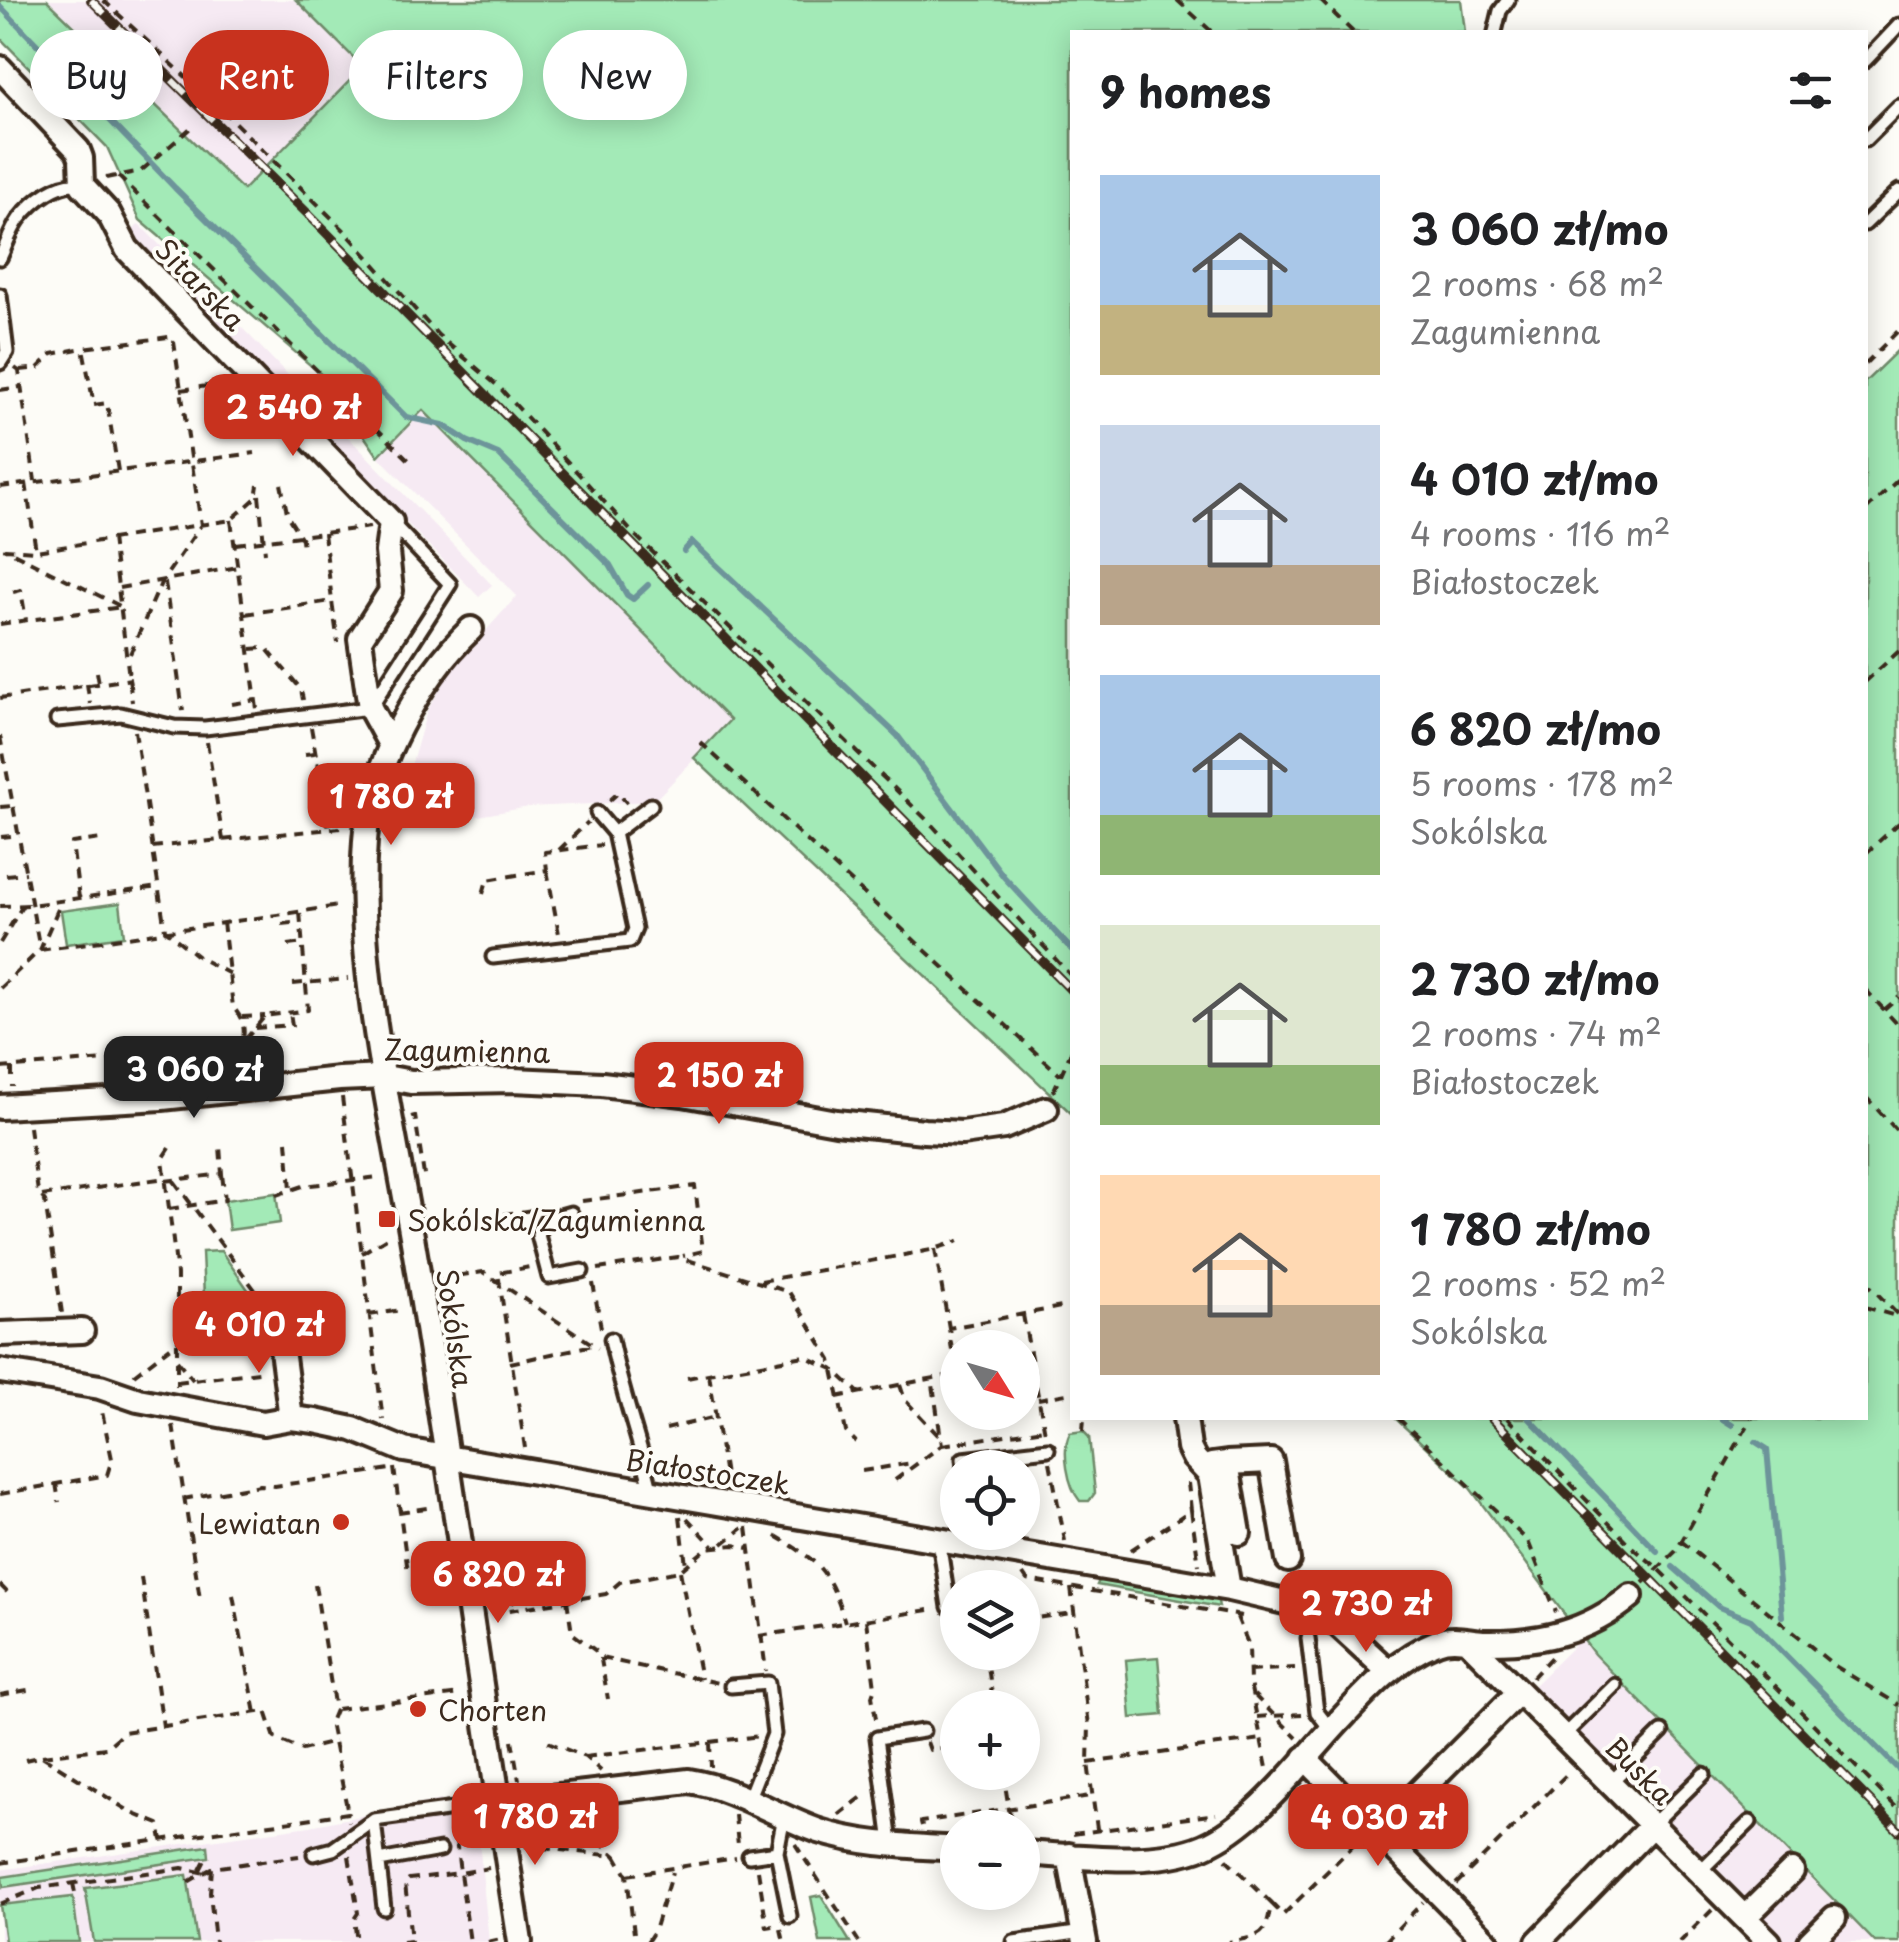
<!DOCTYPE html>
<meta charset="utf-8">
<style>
:root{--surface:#fff;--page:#f2f2f2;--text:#202124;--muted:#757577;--accent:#c8321e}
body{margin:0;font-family:"Playpen Sans",sans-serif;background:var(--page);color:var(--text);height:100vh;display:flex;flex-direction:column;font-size:38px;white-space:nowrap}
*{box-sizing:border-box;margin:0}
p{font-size:32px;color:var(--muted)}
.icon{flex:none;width:55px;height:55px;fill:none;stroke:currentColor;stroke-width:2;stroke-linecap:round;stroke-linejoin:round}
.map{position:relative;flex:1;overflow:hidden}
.drawer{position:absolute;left:1070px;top:30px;width:798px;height:1390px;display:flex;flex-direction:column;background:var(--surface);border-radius:0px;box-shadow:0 5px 25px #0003}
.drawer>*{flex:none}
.guide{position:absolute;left:30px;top:30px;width:890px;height:90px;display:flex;gap:20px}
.needle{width:65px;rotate:127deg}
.fabs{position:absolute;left:940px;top:1330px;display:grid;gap:20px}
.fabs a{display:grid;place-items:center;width:100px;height:100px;border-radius:50%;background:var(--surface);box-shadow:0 5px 25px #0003;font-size:50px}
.price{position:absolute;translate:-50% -85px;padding:0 22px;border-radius:20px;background:var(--accent);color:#fff;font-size:32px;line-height:65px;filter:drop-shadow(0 2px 5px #0008)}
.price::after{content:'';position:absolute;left:50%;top:60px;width:30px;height:22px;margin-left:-15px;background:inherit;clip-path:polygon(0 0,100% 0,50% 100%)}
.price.selected{background:#222;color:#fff}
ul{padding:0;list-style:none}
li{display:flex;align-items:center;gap:30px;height:250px;padding:0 30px}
li span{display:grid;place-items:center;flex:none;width:280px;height:200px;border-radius:0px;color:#555}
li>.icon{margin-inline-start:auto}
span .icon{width:120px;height:120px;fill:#fffc;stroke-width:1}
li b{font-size:42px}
h2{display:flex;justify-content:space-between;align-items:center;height:120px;padding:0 30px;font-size:42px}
.pill{padding:0 35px;border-radius:45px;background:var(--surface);box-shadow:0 5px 25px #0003;font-size:35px;line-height:90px}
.pill.selected{background:var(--accent);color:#fff}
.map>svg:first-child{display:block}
.built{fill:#f6eaf3}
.green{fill:#a3eab7;stroke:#6f8a6a;stroke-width:2.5}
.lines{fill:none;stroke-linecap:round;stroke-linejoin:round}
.stream{stroke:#6d949a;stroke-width:6}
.service-casing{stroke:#3b2a1e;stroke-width:19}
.minor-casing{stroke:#3b2a1e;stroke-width:30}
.path{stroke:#3b2a1e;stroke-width:4;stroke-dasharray:10 8;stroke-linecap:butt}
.service{stroke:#fdfcf7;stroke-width:11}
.minor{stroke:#fdfcf7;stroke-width:22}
.rail-casing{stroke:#3b2a1e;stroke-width:10}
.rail{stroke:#fdfcf7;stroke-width:6;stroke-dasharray:19;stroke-linecap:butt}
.poi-dot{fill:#c8321e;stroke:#fdfcf7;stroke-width:4}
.labels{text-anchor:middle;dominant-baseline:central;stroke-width:8;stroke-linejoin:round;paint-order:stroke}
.street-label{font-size:28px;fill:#3b2a1e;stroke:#fdfcf7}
.poi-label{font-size:28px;fill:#3b2a1e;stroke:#fdfcf7;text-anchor:start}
</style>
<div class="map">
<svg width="1899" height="1942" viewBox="0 0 1899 1942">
<rect width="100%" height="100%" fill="#fdfcf7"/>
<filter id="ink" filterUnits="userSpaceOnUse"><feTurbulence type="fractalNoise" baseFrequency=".01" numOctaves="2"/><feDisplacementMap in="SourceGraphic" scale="20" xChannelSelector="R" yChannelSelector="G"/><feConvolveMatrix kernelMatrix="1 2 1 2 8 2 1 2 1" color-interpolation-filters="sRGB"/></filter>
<g filter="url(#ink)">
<path class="built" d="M49,0H296L364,67L243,190Z
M139,224L252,338L492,585L479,597L142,251L128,235Z
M422,410L731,721L654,801L529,807L392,831L427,711L454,666L517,596L378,456Z
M1582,1638L1594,1654L1875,1942H1775L1526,1693Z
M440,1800L442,1818L476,1810L489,1942H0V1870L310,1826Z"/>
<path class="green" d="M0,0H47L243,190L363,67L296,0H1461L1465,32H1072V1114L694,758L730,720L423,410L378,456L322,375L140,220L107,147L0,38Z
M1899,349V1942H1875L1594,1654L1470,1488L1395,1418H1865V382Z
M120,903L124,936L66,944L61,911Z
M276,1193L280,1223L229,1230L225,1200Z
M221,1251L251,1294L204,1297L202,1252Z
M1083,1431L1089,1437L1095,1493L1089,1501H1080C1068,1487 1061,1450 1070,1433Z
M1101,1576L1217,1596L1219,1607L1097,1585Z
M1158,1657L1163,1715L1131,1718L1126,1660Z
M208,1846L209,1857L3,1887L2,1877Z
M187,1875L197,1942H94L85,1888Z
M821,1895L850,1942H820L811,1897Z
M73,1897L79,1942H5L0,1905Z"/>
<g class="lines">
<path class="stream" d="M0,6L175,188L406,417L443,425L467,441L498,454L610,565L627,595L633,599L648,585
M684,551L692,542L897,735L1004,877L1072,950
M1529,1418L1657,1551
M1721,1418L1732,1425
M1756,1442L1767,1449L1782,1616
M1673,1567L1719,1607L1751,1620L1899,1770"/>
<g class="service-casing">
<path id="service" d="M1495,32L1500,11L1508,0
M1865,61L1899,25
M1865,140L1899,106
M1865,224L1899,191
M0,258C6,246 11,230 19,219C33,201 60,179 82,185
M0,295L7,352L0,363
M57,720L121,714L174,727L205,728L370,708L450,584L391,522
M597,813L614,833
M493,957L630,941L635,929L614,833L651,805
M571,1213L546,1220L538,1235L549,1277L582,1271
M611,1339C621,1391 640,1441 652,1493
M964,1468L963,1459L1048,1449
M966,1532V1544L973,1532
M939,1541L949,1607L958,1606
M1308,1638L1317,1712L1331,1730
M731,1686L768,1683L774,1734L748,1800
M1563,1736L1615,1685
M1610,1783L1662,1732
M374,1820L384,1908
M1652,1825L1704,1774
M891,1843L877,1738L923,1731
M777,1852L790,1916
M314,1854L333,1849L374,1820L498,1803
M749,1856L777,1852L784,1816
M379,1861L440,1850
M1698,1873L1750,1822
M1014,1942L1083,1932"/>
</g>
<g class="minor-casing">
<path id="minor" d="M0,68L78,150L81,158L82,185L109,214L127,249L391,522L387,552L391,591L360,639L370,708L391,746
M471,629C419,679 370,768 365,841C355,971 394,1125 415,1254C453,1483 484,1713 520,1942
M0,1107L162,1098L339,1079L385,1077L411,1082L513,1080L602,1084L683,1094L836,1122L924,1131L962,1133L1004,1127L1046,1109
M279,1327L291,1418
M0,1334L82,1331
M0,1371L100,1387L138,1400L263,1423L291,1418L315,1421L353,1429L404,1450L422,1453L1229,1589L1323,1611L1388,1671
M1185,1418L1189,1448L1194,1458L1210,1475L1229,1589
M1227,1463L1271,1461L1288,1560
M1212,1465L1227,1463L1239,1533
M1468,1641L1769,1942
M1305,1758L1487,1942
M499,1803L689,1781C735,1788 776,1816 819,1831C863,1845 912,1846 958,1849
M1379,1832L1519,1692
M1022,1853C1076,1856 1154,1867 1204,1846C1256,1824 1304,1758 1343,1717C1370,1688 1399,1657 1437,1642C1452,1636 1468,1641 1483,1642C1539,1643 1587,1633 1631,1596
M1069,1855L1085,1942
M1745,1917L1792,1871
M1538,1942L1652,1825
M1810,1942L1834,1918"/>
</g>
<path class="path" d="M103,0L228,116L344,230L438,335L500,388L631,531L933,826L1072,977
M1177,0L1212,32
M1320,0L1353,32
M118,176L409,460
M106,178L141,171L194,125
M1865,364L1899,330
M15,368L19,371L35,481
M20,370L38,368L52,354L83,348
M0,390L20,387
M181,390L226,383
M118,471L107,403L94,405L83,348L169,337L174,342
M26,483L36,551
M281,484L288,517L302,539L303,548
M0,487L255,453
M259,495L265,553
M1865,511L1899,479
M231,520L257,709
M324,533L332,601
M112,538L132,702
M236,544L370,527
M165,582L183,711
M119,588L238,567
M13,592L21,590L26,620
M245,614L332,601L338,643
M0,624L122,607L5,549L36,551L231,520L256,498L258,485
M251,649L266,648L301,689L303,700
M130,654L161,583L201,525L174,342L180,336
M97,672L99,683
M1865,682L1899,651
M87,684L90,704
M0,698L131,679
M232,704L256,700
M311,727L329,829
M135,731L165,930L201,959L230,974
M0,736L40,950
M207,742L224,846
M700,742L1060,1075
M305,754L316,753
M311,792L322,791
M609,801L618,793L627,803
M0,807L13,806
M1,837L19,835
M152,847L340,828
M559,850L588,822
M1865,854L1899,823
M547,870L559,934
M6,875L26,873
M483,894L487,880L547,870L545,852L602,845
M79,898L72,843L101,839
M0,906L31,905L158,887
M223,922L233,1007C246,1022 247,1036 237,1053L240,1068
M282,924L301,922
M0,943L23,905
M288,945L303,943
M40,950L338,906
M293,984L348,979
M0,988L40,950L62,900
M1865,989L1899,1026
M1884,1010L1899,997
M242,1017L265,1016
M255,1028L292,1025L290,1013
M245,1040L265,1016L308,1010L300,912
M12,1067V1087
M0,1068L132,1058L182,1060L237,1053
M1053,1092L1072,1050
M1865,1096L1899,1133
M342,1097L383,1420
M411,1117L415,1116L425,1182
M29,1127L38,1192L45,1201L62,1313
M287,1141L291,1189
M170,1148L163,1159L177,1274V1386
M165,1181L222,1174L220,1146
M174,1181L270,1310
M276,1195L303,1186L379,1177
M42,1196L165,1178
M582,1201L695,1186L703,1251L683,1256
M169,1209L225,1200L222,1174
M432,1224L533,1210
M935,1249L949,1328
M362,1253L390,1236
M598,1269L678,1257L789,1292L831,1360L846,1432L856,1442
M441,1278L483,1272L598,1348
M761,1281L931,1250L959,1241
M1865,1281L1899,1316
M593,1283L601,1328
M1865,1307L1899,1317
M369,1315L401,1310
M1023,1315L1045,1433
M177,1360L193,1380
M510,1363L593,1345
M709,1374L726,1482
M134,1375L178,1341
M687,1378L804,1356L833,1369L859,1393
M177,1382L266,1371
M900,1385L905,1400L939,1436
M837,1397L955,1374L949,1328L1072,1305
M1038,1399L1072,1393
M1398,1418L1528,1541L1556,1612
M1507,1418L1632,1547L1659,1569L1899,1810
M173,1425L200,1599
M666,1429L716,1417
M1083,1431L1084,1418
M942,1445L1044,1429
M525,1448L498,1273L530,1267
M1050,1462L1065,1541
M394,1468L408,1572
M862,1471L912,1463
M895,1480L942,1445L932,1378
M56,1483L59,1502
M0,1494L107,1475L112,1459L101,1407
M183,1499L260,1485L275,1486L390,1469
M1191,1510L1199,1565
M399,1512L433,1507
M680,1516L686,1565
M687,1518L714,1547
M747,1527L766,1671
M776,1536C822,1563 829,1572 845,1622
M1681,1541L1835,1666L1899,1705
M723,1544L743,1528
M1131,1550L1191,1510L1188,1483
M680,1571L701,1679
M1023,1574L1027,1580L1242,1616
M141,1577L163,1726
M1643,1583L1676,1551L1752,1418
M0,1585L11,1596
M315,1585L335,1710L330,1722L348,1813
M1071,1588L1089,1725L1088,1763L1098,1836
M233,1595L256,1713
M489,1598L505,1596L521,1607
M567,1600L572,1633L600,1654L608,1699
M492,1613L606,1594L620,1582L680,1571L707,1548L734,1545L749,1548
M1356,1613L1426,1624
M1237,1617L1249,1646L1250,1683L1267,1768
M866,1620L875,1687L872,1696L877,1724
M1022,1620L1072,1613
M759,1636L935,1609
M986,1652L994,1708
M601,1658L718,1683
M1250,1671L1295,1668
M1532,1678L1553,1655
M0,1695L28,1690
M1254,1695L1297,1738
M337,1709L461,1694
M1257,1717L1302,1714
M512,1740L519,1780
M548,1742L585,1757L601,1771
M710,1742L711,1767
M927,1742L930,1750L958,1747
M42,1756L106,1748L124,1732L266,1711L275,1738L302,1750L335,1742
M585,1757L760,1736
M25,1760L42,1756L132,1813L159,1824L162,1840
M1088,1763L1262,1739
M1003,1772L1012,1828
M735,1815L738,1845
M839,1815L867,1793
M571,1816L616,1856
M461,1825L455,1831L460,1873L489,1868
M922,1826L921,1822L1090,1796
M1073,1834L1216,1814
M795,1844L859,1942
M525,1846L616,1856L627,1875L635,1942
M349,1856L358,1913L354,1919L357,1942
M1226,1859L1271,1903C1266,1938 1262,1935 1229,1942
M0,1863L348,1813V1822
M212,1868L210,1893L215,1942
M200,1870L206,1858
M758,1870L767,1927L780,1925
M627,1875L736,1858
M188,1882L212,1868L299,1856
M73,1883L76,1898
M1456,1884L1570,1771
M1271,1903L1283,1915L1360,1839
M0,1904L39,1888L182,1868L205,1873
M781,1929L784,1942
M402,1942L411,1941L405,1883L409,1879L460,1873L470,1942
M488,1942L500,1939
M647,1942L654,1931L672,1872
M1385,1942L1423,1902
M1680,1942L1712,1910"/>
<use href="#service" class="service"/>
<use href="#minor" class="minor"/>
<g class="rail-casing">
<path id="rail" d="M91,0L308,214L1072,991
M1492,1418L1899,1831"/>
</g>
<use href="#rail" class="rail"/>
</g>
</g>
<g class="poi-dot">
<rect x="377" y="1209" width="20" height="20" rx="5"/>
<circle cx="341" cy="1522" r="10"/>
<circle cx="418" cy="1709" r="10"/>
</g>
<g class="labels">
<g class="street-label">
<text transform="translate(201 284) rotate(46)">Sitarska</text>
<text transform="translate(467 1050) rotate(1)">Zagumienna</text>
<text transform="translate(456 1328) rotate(82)">Sokólska</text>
<text transform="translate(708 1471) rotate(9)">Białostoczek</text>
<text transform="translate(1640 1770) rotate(45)">Buska</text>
</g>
<g class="poi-label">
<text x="407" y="1219">Sokólska/Zagumienna</text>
<text x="321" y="1522" text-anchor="end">Lewiatan</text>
<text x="438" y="1709">Chorten</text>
</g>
</g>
</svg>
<div class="fabs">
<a><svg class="needle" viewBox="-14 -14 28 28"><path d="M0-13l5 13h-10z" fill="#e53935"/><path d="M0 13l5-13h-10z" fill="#757577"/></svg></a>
<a><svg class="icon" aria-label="locate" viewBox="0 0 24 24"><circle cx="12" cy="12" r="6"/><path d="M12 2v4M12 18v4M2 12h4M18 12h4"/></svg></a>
<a><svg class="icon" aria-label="layers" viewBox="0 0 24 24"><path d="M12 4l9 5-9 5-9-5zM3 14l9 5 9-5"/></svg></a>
<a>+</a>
<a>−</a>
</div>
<b class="price" style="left:293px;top:459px">2 540 zł</b>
<b class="price" style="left:391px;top:848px">1 780 zł</b>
<b class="price selected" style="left:194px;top:1121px">3 060 zł</b>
<b class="price" style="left:719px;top:1127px">2 150 zł</b>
<b class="price" style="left:259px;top:1376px">4 010 zł</b>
<b class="price" style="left:498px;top:1626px">6 820 zł</b>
<b class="price" style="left:1366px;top:1655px">2 730 zł</b>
<b class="price" style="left:535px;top:1868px">1 780 zł</b>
<b class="price" style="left:1378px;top:1869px">4 030 zł</b>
<div class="guide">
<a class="pill">Buy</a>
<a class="pill selected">Rent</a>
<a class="pill">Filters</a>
<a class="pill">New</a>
</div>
<section class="drawer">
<h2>9 homes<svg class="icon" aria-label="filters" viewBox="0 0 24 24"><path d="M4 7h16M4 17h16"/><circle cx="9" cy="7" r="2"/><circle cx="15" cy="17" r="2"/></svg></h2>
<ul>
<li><span style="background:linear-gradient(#a9c7e8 65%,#c2b280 0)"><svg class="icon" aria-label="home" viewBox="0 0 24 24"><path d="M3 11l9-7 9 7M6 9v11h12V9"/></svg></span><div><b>3 060 zł/mo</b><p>2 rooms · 68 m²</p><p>Zagumienna</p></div></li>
<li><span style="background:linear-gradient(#c9d6e8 70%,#b9a48a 0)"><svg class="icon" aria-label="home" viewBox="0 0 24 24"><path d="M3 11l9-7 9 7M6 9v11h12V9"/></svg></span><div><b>4 010 zł/mo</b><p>4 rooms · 116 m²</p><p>Białostoczek</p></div></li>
<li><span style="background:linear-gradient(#a9c7e8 70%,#8fb573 0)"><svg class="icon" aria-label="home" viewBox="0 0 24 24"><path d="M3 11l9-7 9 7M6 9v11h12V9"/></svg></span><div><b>6 820 zł/mo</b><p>5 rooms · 178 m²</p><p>Sokólska</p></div></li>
<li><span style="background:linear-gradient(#dfe7d0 70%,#8fb573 0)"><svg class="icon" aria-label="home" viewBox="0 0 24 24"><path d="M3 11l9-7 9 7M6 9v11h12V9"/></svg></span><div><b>2 730 zł/mo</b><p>2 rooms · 74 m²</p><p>Białostoczek</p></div></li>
<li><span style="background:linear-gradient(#ffd9b3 65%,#b9a48a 0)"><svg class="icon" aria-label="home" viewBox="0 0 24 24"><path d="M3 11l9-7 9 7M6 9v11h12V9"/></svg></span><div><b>1 780 zł/mo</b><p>2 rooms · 52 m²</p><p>Sokólska</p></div></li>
</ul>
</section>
</div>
